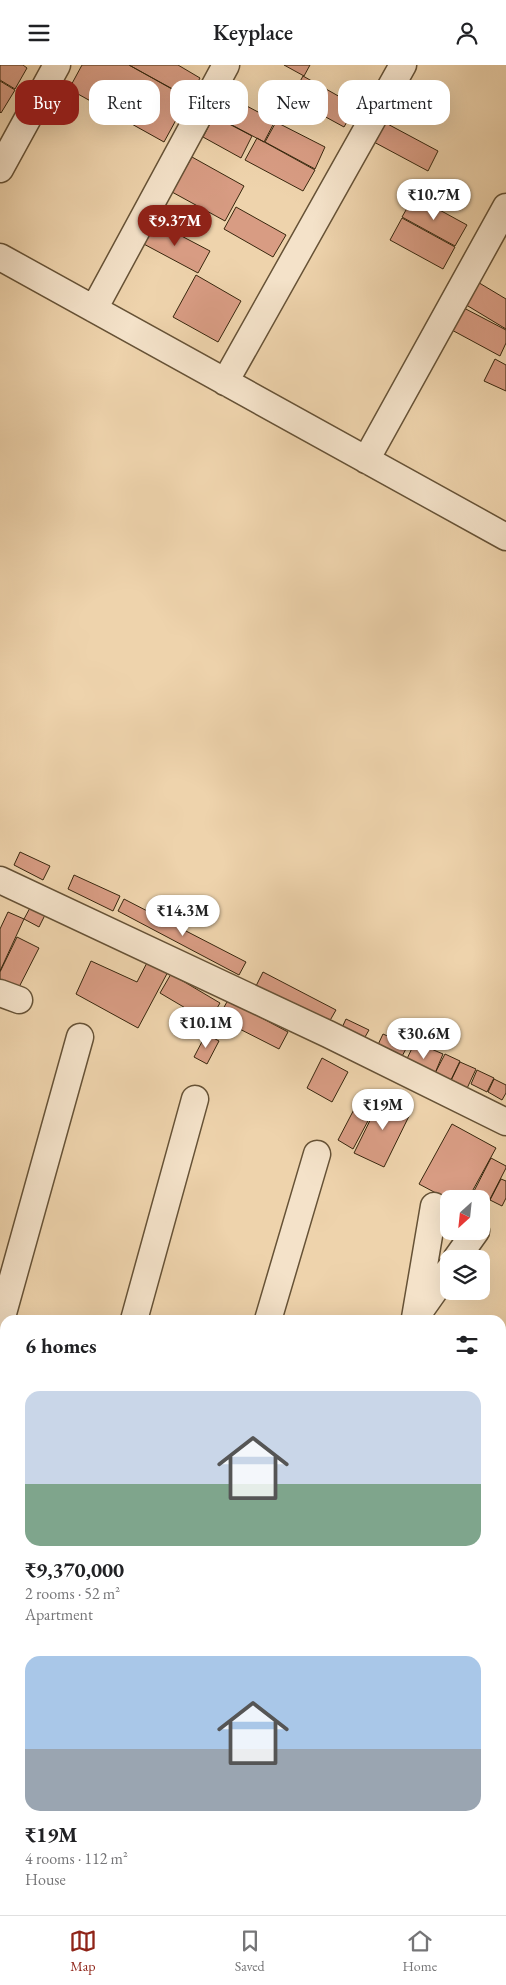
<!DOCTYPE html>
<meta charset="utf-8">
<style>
:root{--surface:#fff;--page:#f6f6f6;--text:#202124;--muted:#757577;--line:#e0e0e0;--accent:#8f2418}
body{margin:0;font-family:"EB Garamond",serif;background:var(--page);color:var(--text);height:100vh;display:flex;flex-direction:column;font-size:19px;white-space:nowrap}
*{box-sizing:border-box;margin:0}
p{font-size:16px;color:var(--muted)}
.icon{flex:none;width:28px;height:28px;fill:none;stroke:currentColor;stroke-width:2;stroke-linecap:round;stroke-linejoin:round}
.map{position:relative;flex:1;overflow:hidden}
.panel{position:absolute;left:0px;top:1250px;width:506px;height:600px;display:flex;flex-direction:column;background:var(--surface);border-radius:15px 15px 0 0;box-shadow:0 5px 20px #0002}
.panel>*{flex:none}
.top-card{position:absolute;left:15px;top:15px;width:476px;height:45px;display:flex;gap:10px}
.needle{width:32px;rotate:207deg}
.tools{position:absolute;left:440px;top:1125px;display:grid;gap:10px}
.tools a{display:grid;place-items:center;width:50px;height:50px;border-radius:10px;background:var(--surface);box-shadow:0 5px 20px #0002;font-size:25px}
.price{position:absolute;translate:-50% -42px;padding:0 11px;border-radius:18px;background:#fff;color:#222;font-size:16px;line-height:32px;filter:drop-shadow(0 1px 2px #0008)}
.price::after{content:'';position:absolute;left:50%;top:30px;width:15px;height:11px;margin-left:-8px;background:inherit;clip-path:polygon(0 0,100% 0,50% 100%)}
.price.current{background:var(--accent);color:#fff}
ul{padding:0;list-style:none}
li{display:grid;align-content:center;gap:10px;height:265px;padding:0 25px}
li span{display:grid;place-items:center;height:155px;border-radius:15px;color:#555}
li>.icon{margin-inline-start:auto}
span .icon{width:90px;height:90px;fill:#fffc;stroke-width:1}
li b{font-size:21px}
h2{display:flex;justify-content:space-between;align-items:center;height:60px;padding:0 25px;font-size:21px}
.tag{padding:0 18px;border-radius:15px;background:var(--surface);box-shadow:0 5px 20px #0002;font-size:18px;line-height:45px}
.tag.current{background:var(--accent);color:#fff}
header{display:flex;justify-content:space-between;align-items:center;height:65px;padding:0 25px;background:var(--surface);font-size:22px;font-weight:600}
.tab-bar{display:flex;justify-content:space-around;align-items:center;height:70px;border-top:1px solid var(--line);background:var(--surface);font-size:14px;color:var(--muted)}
.tab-bar a{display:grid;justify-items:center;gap:2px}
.tab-bar .current{color:var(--accent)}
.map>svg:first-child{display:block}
.building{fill:#d89c83;stroke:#38270e}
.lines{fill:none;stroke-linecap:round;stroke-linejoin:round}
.minor-casing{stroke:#665236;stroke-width:29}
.minor{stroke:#f4e2c9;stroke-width:26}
</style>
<header><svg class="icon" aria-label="menu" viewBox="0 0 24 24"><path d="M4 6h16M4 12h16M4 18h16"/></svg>Keyplace<svg class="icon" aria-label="person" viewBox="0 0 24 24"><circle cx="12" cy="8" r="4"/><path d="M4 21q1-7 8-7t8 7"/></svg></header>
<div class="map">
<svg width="506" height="1850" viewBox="0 0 506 1850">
<rect width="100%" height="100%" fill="#eed3ac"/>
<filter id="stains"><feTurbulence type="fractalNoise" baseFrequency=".004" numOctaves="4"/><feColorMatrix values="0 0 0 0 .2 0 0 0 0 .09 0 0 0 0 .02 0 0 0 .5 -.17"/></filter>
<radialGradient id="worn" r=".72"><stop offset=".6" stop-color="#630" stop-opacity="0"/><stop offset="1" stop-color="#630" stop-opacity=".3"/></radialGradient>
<path class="building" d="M0,0H23L27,3L15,24L0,15Z
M82,0H129L188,33L164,77L69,24Z
M129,0H178L200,13L189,33Z
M284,0H310L304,11Z
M303,11L356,41L344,62L291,33Z
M0,16L15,25L1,48L0,47Z
M226,30L275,56L264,77L215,51Z
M214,51L252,71L241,93L203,72Z
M382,56L438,86L428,106L372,76Z
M276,57L325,82L315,104L265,77Z
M257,73L315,105L303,126L245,95Z
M192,92L244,121L225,156L172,127Z
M414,131L467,160L455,181L402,152Z
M236,142L286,170L273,192L224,164Z
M402,153L455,182L443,204L390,175Z
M151,155L210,186L198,208L140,177Z
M196,210L241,236L218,277L173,252Z
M476,216L506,234V264L463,238Z
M462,242L506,265V278L500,291L450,264Z
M495,294L506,300V326L484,316Z
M20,787L50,801L43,815L14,800Z
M74,810L120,831L113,846L68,824Z
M124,834L246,897L239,910L118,846Z
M31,841L46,848L39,862L24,854Z
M8,847L24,854L0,906V864Z
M17,872L39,883L16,928L0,920V907Z
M150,892L170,903L138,963L76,929L91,896L137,917Z
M263,907L336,945L328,959L256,921Z
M171,909L220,938L209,957L160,928Z
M228,935L288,967L279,984L218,953Z
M346,954L369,965L361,979L339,969Z
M206,969L219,976L207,999L194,992Z
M383,969L408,980L399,997L375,986Z
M415,977L443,989L433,1013L404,1000Z
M445,989L460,996L448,1021L432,1014Z
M322,993L348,1007L332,1037L307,1023Z
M460,997L476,1004L463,1032L447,1024Z
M477,1005L494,1013L487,1027L471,1019Z
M494,1014L506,1020V1028L502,1035L488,1027Z
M361,1031L377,1039L353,1084L338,1075Z
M382,1031L412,1045L384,1102L354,1088Z
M452,1059L496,1083L468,1134L449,1135L419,1119Z
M491,1093L506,1101V1103L489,1136L473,1128Z
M501,1114L506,1116V1133L502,1141L490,1135Z"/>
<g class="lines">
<g class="minor-casing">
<path id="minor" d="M0,104L57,0
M0,192L506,472
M94,244L226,0
M225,317L403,0
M366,395L506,142
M0,815L328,969L506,1057
M0,928L19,935
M456,1194L476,1166
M420,1246L449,1205
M415,1253L434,1141
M134,1255L195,1034
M268,1255L317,1089
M0,1259L80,972
M0,1315H5
M501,1371L506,1364
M501,1438L506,1441
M501,1497L506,1489
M0,1689H5
M501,1728L506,1730
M475,1845L483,1850
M284,1850L287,1845
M434,1850L437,1845"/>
</g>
<use href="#minor" class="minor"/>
</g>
<rect width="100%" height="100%" filter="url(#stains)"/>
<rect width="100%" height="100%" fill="url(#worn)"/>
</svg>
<div class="tools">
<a><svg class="needle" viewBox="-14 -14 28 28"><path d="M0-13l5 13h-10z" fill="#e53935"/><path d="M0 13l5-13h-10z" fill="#757577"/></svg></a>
<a><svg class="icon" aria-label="layers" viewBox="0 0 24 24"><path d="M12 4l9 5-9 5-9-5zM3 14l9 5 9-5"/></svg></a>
</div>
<b class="price" style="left:434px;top:156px">₹10.7M</b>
<b class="price current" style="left:175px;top:182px">₹9.37M</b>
<b class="price" style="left:183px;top:872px">₹14.3M</b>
<b class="price" style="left:206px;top:984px">₹10.1M</b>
<b class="price" style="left:424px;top:995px">₹30.6M</b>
<b class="price" style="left:383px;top:1066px">₹19M</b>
<div class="top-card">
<a class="tag current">Buy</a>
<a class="tag">Rent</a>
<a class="tag">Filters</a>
<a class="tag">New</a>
<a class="tag">Apartment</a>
</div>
<section class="panel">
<h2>6 homes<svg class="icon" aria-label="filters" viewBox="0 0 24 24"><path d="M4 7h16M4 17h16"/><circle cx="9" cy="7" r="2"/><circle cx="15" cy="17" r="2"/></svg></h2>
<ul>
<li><span style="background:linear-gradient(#c9d6e8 60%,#7fa58c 0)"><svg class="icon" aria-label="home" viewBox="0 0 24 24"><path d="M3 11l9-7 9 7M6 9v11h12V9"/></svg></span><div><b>₹9,370,000</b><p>2 rooms · 52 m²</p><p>Apartment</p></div></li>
<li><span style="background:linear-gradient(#a9c7e8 60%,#9aa5b1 0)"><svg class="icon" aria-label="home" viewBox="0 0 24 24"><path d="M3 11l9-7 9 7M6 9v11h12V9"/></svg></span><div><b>₹19M</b><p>4 rooms · 112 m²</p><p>House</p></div></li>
</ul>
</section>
</div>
<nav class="tab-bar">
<a class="current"><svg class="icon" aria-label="map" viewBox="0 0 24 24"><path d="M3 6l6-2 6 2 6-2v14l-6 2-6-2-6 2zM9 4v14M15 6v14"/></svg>Map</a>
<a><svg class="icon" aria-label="saved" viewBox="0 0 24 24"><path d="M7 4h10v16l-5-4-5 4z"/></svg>Saved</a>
<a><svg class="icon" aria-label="home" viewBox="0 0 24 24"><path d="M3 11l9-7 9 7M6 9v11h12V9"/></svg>Home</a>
</nav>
